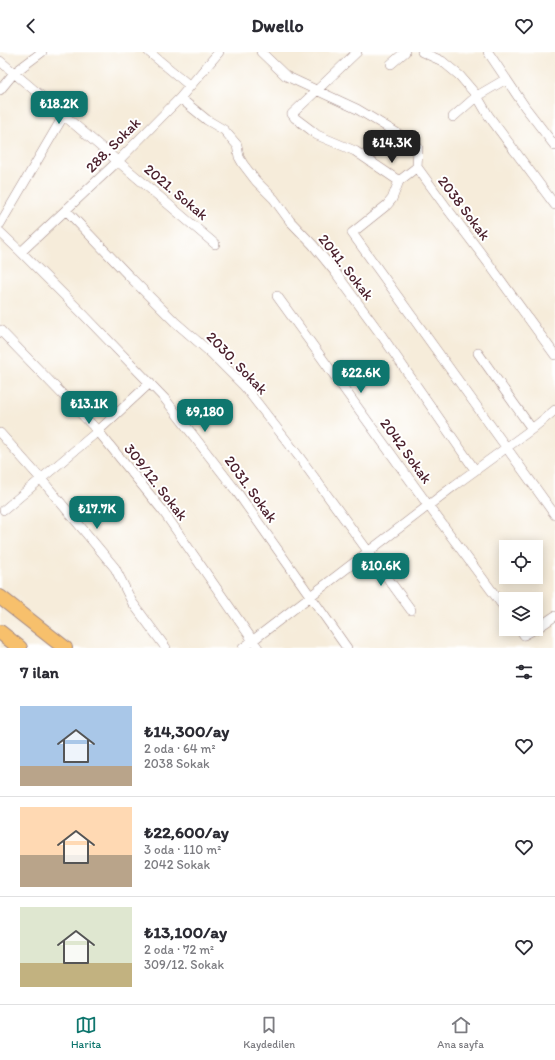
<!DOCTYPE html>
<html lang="tr">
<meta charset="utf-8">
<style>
:root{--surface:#fff;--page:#f2f2f3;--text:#2b2b33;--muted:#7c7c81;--line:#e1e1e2;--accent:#0f766e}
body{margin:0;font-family:Itim,sans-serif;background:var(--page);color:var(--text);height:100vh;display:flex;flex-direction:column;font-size:15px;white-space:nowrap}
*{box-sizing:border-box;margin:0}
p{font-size:13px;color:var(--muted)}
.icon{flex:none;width:22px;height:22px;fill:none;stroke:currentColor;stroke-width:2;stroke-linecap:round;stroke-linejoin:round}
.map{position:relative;height:596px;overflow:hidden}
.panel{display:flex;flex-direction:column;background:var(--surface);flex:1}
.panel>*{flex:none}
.tools{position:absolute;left:499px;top:488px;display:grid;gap:8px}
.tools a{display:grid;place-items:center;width:44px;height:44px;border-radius:0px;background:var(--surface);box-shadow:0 2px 10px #0003;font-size:20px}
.price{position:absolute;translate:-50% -34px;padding:0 9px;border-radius:8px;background:var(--accent);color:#fff;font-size:13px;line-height:26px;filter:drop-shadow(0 1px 2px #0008)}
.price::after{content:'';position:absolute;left:50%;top:24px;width:12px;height:9px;margin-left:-6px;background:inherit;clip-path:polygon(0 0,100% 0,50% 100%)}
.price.active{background:#222;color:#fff}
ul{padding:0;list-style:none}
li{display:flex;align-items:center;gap:12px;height:100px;padding:0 20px}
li+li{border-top:1px solid var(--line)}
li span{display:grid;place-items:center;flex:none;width:112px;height:80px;border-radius:0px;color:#555}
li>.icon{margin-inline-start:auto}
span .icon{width:48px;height:48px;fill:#fffc;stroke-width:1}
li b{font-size:17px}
h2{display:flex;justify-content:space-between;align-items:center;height:48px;padding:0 20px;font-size:17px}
header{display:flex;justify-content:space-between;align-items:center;height:52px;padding:0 20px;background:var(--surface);font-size:18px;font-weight:800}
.tab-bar{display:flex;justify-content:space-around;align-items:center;height:56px;border-top:1px solid var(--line);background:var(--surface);font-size:11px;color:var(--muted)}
.tab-bar a{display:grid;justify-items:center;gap:2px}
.tab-bar .active{color:var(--accent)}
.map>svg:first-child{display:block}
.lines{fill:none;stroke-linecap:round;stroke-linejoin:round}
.minor-casing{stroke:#a08682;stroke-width:10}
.highway-casing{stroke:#a08682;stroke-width:16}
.minor{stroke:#fff;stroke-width:9}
.highway{stroke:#f7c06c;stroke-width:14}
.labels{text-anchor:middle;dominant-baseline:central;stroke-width:4;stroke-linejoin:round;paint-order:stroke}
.street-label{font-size:15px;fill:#4a1f2b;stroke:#fff}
</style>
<header><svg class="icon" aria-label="back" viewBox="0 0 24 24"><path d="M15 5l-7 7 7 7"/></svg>Dwello<svg class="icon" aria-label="heart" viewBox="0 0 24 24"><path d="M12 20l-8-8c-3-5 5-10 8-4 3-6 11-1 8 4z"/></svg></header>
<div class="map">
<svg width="555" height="596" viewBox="0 0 555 596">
<rect width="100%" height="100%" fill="#fff"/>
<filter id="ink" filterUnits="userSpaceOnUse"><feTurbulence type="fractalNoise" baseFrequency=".025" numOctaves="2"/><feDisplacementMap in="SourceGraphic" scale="8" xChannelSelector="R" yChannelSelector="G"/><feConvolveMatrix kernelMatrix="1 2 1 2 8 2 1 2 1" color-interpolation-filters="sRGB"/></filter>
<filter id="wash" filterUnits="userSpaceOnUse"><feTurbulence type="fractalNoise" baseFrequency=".012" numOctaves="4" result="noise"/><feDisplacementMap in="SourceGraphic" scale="16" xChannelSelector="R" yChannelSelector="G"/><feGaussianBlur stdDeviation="0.9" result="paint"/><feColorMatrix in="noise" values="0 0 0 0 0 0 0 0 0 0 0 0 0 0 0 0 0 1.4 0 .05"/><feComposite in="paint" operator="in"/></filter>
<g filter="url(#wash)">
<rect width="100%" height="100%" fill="#f6ecda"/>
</g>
<g filter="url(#ink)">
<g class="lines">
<g class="minor-casing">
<path id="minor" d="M149,0L190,34
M261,0L286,24L357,57L412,90L418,96L417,115L446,155L489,212L555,303
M357,0L292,62L295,66L311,78L317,83L355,99L399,129
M422,0L442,9L460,24L477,44L488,63L555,153
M488,0L525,55L555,94
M0,9L215,192
M391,12L405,0
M0,38L14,21L42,0
M180,46L207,68L224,78L237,93L239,105L243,112L256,129L274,147L290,169L313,193L335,220L382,284L475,418
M453,65L477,44L506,27
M417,115L399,129L392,147L387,153L352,181L555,463
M66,158L128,223L175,270L211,301L244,334L300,406L411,558
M0,172L64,63
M0,180L21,200L83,262L165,347L237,440L347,596
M21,200L118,109L180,46L219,0
M277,244L428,453L506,558
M0,278L98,379L163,459L258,596
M478,301L532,377
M0,381L41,427L115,516L132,550L166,596
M4,458L98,379L150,331
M520,577L524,583L535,577
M536,577L555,564
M243,596L455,433L532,377L555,358"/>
</g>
<g class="highway-casing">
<path id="highway" d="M0,545L65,596
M0,580L20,596"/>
</g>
<use href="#minor" class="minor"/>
<use href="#highway" class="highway"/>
</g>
</g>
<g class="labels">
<g class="street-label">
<text transform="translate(113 93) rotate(-45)">288. Sokak</text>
<text transform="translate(176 140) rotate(40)">2021. Sokak</text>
<text transform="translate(464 156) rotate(53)">2038 Sokak</text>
<text transform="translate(346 215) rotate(52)">2041. Sokak</text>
<text transform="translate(237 311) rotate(46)">2030. Sokak</text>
<text transform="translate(406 399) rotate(54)">2042 Sokak</text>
<text transform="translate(156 430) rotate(52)">309/12. Sokak</text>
<text transform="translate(251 437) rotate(54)">2031. Sokak</text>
</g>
</g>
</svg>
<div class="tools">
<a><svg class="icon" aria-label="locate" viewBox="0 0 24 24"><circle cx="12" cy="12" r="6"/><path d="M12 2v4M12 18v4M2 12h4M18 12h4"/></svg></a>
<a><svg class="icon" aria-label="layers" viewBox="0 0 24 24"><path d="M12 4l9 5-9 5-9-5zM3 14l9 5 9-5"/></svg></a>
</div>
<b class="price" style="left:59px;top:73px">₺18.2K</b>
<b class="price active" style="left:392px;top:112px">₺14.3K</b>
<b class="price" style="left:361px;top:342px">₺22.6K</b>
<b class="price" style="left:89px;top:373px">₺13.1K</b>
<b class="price" style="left:205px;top:381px">₺9,180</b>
<b class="price" style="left:97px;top:478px">₺17.7K</b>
<b class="price" style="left:381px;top:535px">₺10.6K</b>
</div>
<section class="panel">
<h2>7 ilan<svg class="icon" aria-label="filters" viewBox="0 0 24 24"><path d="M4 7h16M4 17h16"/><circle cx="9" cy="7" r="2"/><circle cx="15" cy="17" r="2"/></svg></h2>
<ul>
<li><span style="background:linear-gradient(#a9c7e8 75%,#b9a48a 0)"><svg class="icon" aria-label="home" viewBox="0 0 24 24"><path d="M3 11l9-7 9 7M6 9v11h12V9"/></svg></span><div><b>₺14,300/ay</b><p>2 oda · 64 m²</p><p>2038 Sokak</p></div><svg class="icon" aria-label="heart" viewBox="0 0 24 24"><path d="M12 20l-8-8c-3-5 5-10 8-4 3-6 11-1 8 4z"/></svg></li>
<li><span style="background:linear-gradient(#ffd9b3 60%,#b9a48a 0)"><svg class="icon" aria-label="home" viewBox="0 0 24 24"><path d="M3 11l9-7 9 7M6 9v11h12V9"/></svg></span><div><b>₺22,600/ay</b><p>3 oda · 110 m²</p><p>2042 Sokak</p></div><svg class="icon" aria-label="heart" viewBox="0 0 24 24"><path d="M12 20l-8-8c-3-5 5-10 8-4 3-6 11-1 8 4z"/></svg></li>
<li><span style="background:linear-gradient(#dfe7d0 70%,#c2b280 0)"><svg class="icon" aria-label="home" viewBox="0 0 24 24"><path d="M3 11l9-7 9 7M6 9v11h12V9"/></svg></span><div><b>₺13,100/ay</b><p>2 oda · 72 m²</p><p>309/12. Sokak</p></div><svg class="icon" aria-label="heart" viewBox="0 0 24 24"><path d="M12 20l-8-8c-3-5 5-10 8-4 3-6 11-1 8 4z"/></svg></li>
</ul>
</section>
<nav class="tab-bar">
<a class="active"><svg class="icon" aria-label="map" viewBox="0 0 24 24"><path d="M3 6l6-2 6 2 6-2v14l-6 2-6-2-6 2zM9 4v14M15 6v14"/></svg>Harita</a>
<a><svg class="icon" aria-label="saved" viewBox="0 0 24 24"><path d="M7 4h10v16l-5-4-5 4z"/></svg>Kaydedilen</a>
<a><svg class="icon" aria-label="home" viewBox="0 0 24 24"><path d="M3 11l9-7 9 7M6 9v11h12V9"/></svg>Ana sayfa</a>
</nav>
